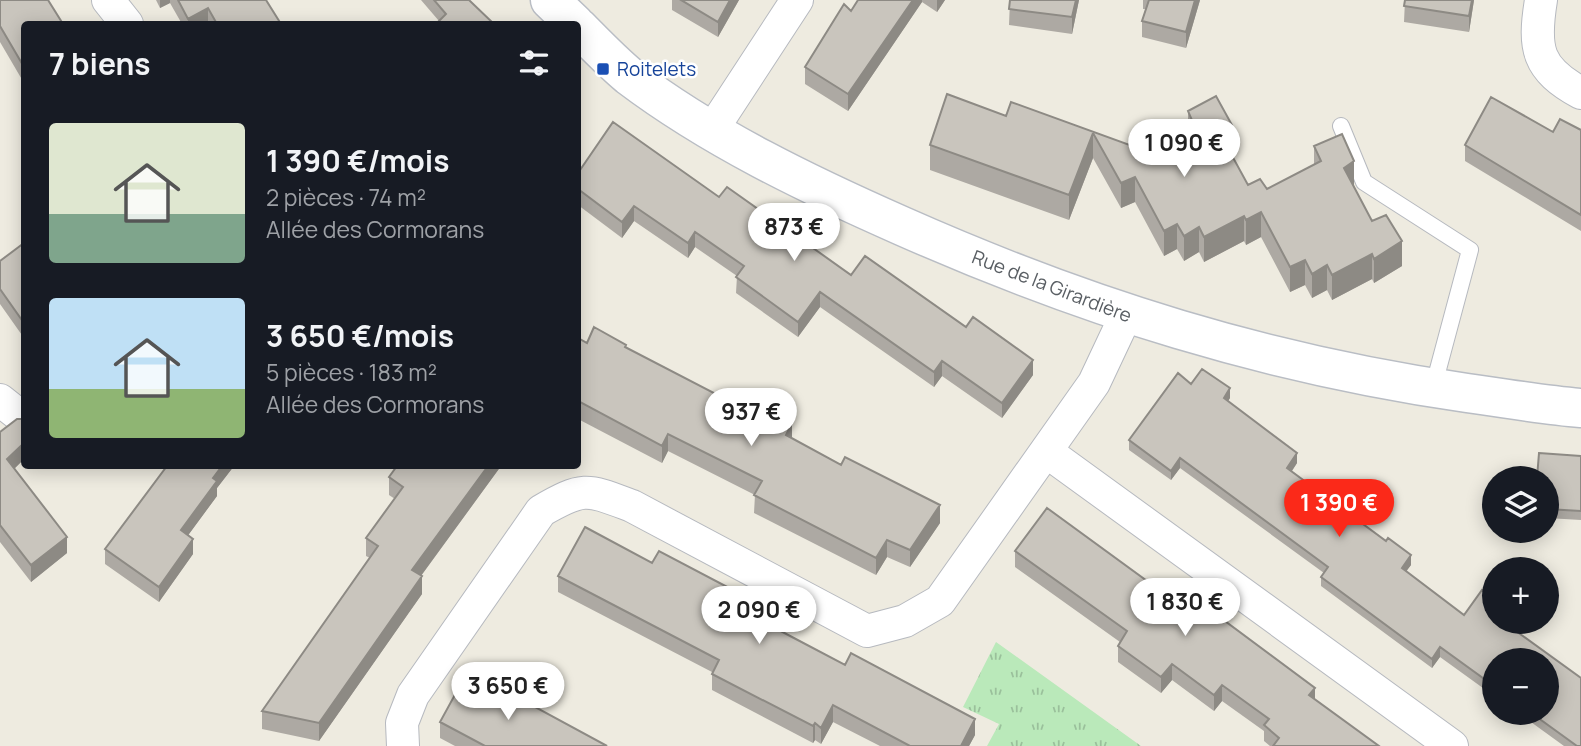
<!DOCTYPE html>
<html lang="fr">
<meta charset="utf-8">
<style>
:root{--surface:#171b24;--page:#242831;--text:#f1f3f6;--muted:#9ea1a6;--accent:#fb2919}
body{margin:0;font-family:Manrope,sans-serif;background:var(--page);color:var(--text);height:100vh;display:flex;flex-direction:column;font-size:26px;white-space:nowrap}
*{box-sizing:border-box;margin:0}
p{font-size:23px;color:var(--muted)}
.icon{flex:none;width:38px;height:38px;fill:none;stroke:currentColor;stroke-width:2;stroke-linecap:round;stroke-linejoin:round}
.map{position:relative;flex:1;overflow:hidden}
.panel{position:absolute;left:21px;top:21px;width:560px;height:448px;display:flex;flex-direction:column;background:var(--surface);border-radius:7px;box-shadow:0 4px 18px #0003}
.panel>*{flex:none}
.tools{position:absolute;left:1482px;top:466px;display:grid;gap:14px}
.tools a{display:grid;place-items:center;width:77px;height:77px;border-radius:50%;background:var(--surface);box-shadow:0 4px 18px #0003;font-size:35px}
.price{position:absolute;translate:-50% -60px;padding:0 16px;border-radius:24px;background:#fff;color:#222;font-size:23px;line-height:46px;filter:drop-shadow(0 2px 4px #0008)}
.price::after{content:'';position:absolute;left:50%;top:42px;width:21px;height:16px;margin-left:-10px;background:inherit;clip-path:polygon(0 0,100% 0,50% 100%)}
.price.active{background:var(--accent);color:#fff}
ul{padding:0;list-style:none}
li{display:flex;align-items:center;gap:21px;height:175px;padding:0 28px}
li span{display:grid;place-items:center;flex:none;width:196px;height:140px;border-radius:7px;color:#555}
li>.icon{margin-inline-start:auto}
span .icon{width:84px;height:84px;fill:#fffc;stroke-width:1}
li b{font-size:30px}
h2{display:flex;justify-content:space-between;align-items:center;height:84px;padding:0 28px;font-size:30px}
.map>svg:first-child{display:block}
.park{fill:url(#park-tufts)}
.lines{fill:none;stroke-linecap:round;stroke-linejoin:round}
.lane-casing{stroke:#b6b9bf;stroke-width:18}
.street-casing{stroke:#b6b9bf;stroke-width:34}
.secondary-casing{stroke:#b9bdc4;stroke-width:41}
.lane{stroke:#fff;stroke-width:16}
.street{stroke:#fff;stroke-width:32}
.secondary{stroke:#fff;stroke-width:38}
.wall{fill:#ada9a3}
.shaded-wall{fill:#8d8a84}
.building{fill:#c9c5bd;stroke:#8d8a84;stroke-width:2}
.transit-dot{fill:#1a4fb4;stroke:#fff;stroke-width:2.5}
.labels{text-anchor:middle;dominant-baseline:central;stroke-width:5;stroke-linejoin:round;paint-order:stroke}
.transit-label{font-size:19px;fill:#164399;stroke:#fff;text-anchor:start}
.street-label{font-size:19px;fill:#595e63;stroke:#fff}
</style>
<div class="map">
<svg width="1581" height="746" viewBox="0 0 1581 746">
<defs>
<pattern id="park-tufts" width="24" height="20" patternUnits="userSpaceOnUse" patternTransform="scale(1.75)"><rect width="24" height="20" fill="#bae9ba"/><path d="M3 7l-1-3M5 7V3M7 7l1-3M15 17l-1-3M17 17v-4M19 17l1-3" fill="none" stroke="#9ac09b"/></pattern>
</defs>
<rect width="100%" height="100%" fill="#eeebe0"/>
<path class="park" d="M996,642L1141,746H987L999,724L963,707Z"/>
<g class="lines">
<g class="lane-casing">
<path id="lane" d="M1341,126L1364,182L1470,250L1433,388"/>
</g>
<g class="street-casing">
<path id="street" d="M108,0L127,24
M1541,0C1533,49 1537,69 1581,93
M712,130L797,0
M0,400L24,419
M1047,452L1452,746
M403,746L402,723L413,695L541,511C584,486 587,489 632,506L867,631L905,621L940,601L1094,383L1126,315"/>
</g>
<g class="secondary-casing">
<path id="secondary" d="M550,0L575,24
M578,27C594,43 611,61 629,76C711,138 809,185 902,226C1087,308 1267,364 1467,393C1505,398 1543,405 1581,408"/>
</g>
<use href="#lane" class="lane"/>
<use href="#street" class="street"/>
<use href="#secondary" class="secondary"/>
</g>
<path class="wall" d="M0,0L24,24V83L0,42Z
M156,0H266L281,24H182L170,3L160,8Z
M421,0H469L439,21Z
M672,0H739L718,37L672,10Z
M858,0H945L937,12L922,2L848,111L805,84V67L851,11Z
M1010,0H1079L1072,34L1009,25Z
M1143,0H1200L1186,48L1142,37V21L1146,9H1143Z
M1405,0H1474L1469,32L1404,22Z
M1011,102L1138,148L1141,153L1188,128V111L1232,150L1229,152L1248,185L1267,189L1314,165V146L1354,186L1372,221L1402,266L1374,283L1372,279L1332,300L1327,290L1312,298L1305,285L1290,292L1261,237L1246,245L1244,241L1204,262L1199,252L1184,261L1177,249L1164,256L1135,202L1121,208L1093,158L1069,220L930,170V145L1006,116Z
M1581,130V231L1465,161V145L1553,132Z
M578,173L719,197L851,275L1033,375L1002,418L942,376L934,387L820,307L798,337L736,293L737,276L695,247L688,258L634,221L622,238L578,205Z
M24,243V338L0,304V261Z
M578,338L587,343L626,348L792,439L940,523L910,567L887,557L876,575L754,513L755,495L668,451L662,463L578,419Z
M1191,384L1230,398L1228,401L1297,463L1292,471L1411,565L1406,571L1464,615L1516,621V624L1514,629L1581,746H1564L1517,712H1547L1494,660V696L1440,657L1432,668L1321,586V577L1324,573L1180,468L1171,480L1129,450V440Z
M24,419V459L14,469L67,553L31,582L0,542V432Z
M1581,456V520L1547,518V478Z
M167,466H234L217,488V496L188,535L193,554L159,602L105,564V549Z
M397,466H501L421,576L422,594L319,741L262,729V711L370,558L366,556V538L395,499L389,495V477Z
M1015,551L1202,621L1315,699L1379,746H1270L1264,741V731L1222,701L1214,711L1172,680L1161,693L1118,662V646L1120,642L1015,567Z
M558,576L752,615L975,735L969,746H880L833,722L821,744L815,740L813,743L712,690V672L558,592Z
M510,705L607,746H455L440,738V722Z"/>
<path class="shaded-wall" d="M160,0H170V3L160,8Z
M730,0H739L718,37V22Z
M913,0H922V2L848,111V94Z
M937,0H945L937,12Z
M1076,0H1079L1072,34V17Z
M1195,0H1200L1186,48V32Z
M1472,0H1474L1469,32V16Z
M208,8V24H188V19Z
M1232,125V150L1219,157V132Z
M1093,133V158L1069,220V195Z
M1354,161V186L1344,193V168Z
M1135,177V202L1121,208V183Z
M634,206V221L622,238V222Z
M1261,212V237L1246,245V220Z
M1244,216V241L1204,262V237Z
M1177,224V249L1164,256V231Z
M1199,227V252L1184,261V236Z
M695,232V247L688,258V243Z
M1402,241V266L1374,283V259Z
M1372,254V279L1332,300V275Z
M1305,260V285L1290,292V267Z
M1327,265V290L1312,298V274Z
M820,292V307L798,337V322Z
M1033,360V375L1002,418V403Z
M942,361V376L934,387V372Z
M1230,388V398L1224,407V398Z
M792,423V441L786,435Z
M668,434V451L662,463V446Z
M24,443V459L7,476V459Z
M1297,453V463L1287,478V468Z
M1180,458V468L1171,480V471Z
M222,466H234L217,488V496L181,545V530L213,478Z
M488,466H501L412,588V570Z
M940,505V523L910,567V550Z
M67,537V553L31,582V565Z
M193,539V554L159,602V587Z
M887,540V557L876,575V558Z
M1411,555V565L1402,577V568Z
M422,576V594L319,741V723Z
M752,600V616L745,612Z
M1512,621H1516V624L1509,635V626Z
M1440,647V657L1432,668V659Z
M1172,664V680L1161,693V677Z
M1222,685V701L1214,711V695Z
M1315,688V704L1309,695Z
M833,705V722L821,744V728Z
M975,719V735L969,746H961Z
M815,723V740L813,743V726Z"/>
<path class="building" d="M0,0H48L63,24H24V67L0,26Z
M178,0H266L281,24H217L208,8L188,19Z
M434,0H469L494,24H436L446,14Z
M681,0H730L718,22Z
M858,0H913L848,94L805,67L844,4L851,11Z
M1010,0H1076L1072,17L1009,9Z
M1149,0H1195L1186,32L1142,21Z
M1405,0H1472L1469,16L1404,6Z
M947,94L1006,116L1011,102L1138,148L1141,153L1194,125L1188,111L1216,96L1232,125L1219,132L1248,185L1260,179L1267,189L1321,161L1314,146L1342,134L1354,161L1344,168L1372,221L1386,215L1402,241L1374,259L1372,254L1332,275L1327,265L1312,274L1305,260L1290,267L1261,212L1246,220L1244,216L1204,237L1199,227L1184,236L1177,224L1164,231L1135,177L1121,183L1093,133L1069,195L930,145Z
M1491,97L1553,132L1560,119L1581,130V215L1465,145Z
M613,122L719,197L727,187L851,275L865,256L966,327L973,317L1033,360L1002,403L942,361L934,372L820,292L798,322L736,277L744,266L695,232L688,243L634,206L622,222L578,189V173Z
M24,243V323L0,289V261Z
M594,327L626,345L625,347L731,402L736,393L763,406L792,423L786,435L841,465L845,457L940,505L910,550L887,540L876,558L754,495L762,481L668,434L662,446L578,401V338L587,343Z
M1202,369L1230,388L1224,398L1297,453L1287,468L1386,541L1388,538L1411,555L1402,568L1464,615L1482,590L1494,599V621H1512L1509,626L1581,678V746H1577L1530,712H1547V660H1494V686L1440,647L1432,659L1321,577L1328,567L1180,458L1171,471L1129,440L1178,373L1191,384Z
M17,419H24V443L7,459L67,537L31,565L0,525V432Z
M1539,453L1581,456V511L1547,509V478H1537Z
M167,466H222L213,478L217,481L181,530L193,539L159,587L105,549Z
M397,466H488L412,570L422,576L319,723L262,711L378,546L366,538L403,487L389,477Z
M1047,508L1202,621L1210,610L1315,688L1309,695L1379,746H1273L1279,738L1264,725L1269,719L1222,685L1214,695L1172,664L1161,677L1118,646L1127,631L1015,551Z
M585,527L652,563L659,551L752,600L745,612L792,637L845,665L851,653L975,719L961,746H910L833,705L821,728L815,723L813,726L712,674L719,660L558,576Z
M463,680L510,705L515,696L607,746H485L440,722Z"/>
<rect class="transit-dot" x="596" y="62" width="14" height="14" rx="3.5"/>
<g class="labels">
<g class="transit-label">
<text x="617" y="69">Roitelets</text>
</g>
<g class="street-label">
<text transform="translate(1052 286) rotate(21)">Rue de la Girardière</text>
</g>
</g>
</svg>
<div class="tools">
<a><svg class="icon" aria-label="layers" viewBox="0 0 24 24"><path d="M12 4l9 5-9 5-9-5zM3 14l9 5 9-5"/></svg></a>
<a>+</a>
<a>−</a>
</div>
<b class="price" style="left:1184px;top:179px">1 090 €</b>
<b class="price" style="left:794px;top:263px">873 €</b>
<b class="price" style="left:751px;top:448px">937 €</b>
<b class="price active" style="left:1339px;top:539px">1 390 €</b>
<b class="price" style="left:1185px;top:638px">1 830 €</b>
<b class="price" style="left:759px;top:646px">2 090 €</b>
<b class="price" style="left:508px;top:722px">3 650 €</b>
<section class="panel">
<h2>7 biens<svg class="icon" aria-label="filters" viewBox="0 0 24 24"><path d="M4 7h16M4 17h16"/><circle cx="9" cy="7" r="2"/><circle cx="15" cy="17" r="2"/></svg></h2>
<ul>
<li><span style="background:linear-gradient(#dfe7d0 65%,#7fa58c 0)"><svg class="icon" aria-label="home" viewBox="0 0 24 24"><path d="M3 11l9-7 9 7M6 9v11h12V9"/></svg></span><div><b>1 390 €/mois</b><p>2 pièces · 74 m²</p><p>Allée des Cormorans</p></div></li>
<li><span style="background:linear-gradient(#bfe0f5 65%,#8fb573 0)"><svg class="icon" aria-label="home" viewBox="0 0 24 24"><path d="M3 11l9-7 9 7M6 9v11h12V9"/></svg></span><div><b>3 650 €/mois</b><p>5 pièces · 183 m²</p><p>Allée des Cormorans</p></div></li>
</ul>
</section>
</div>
